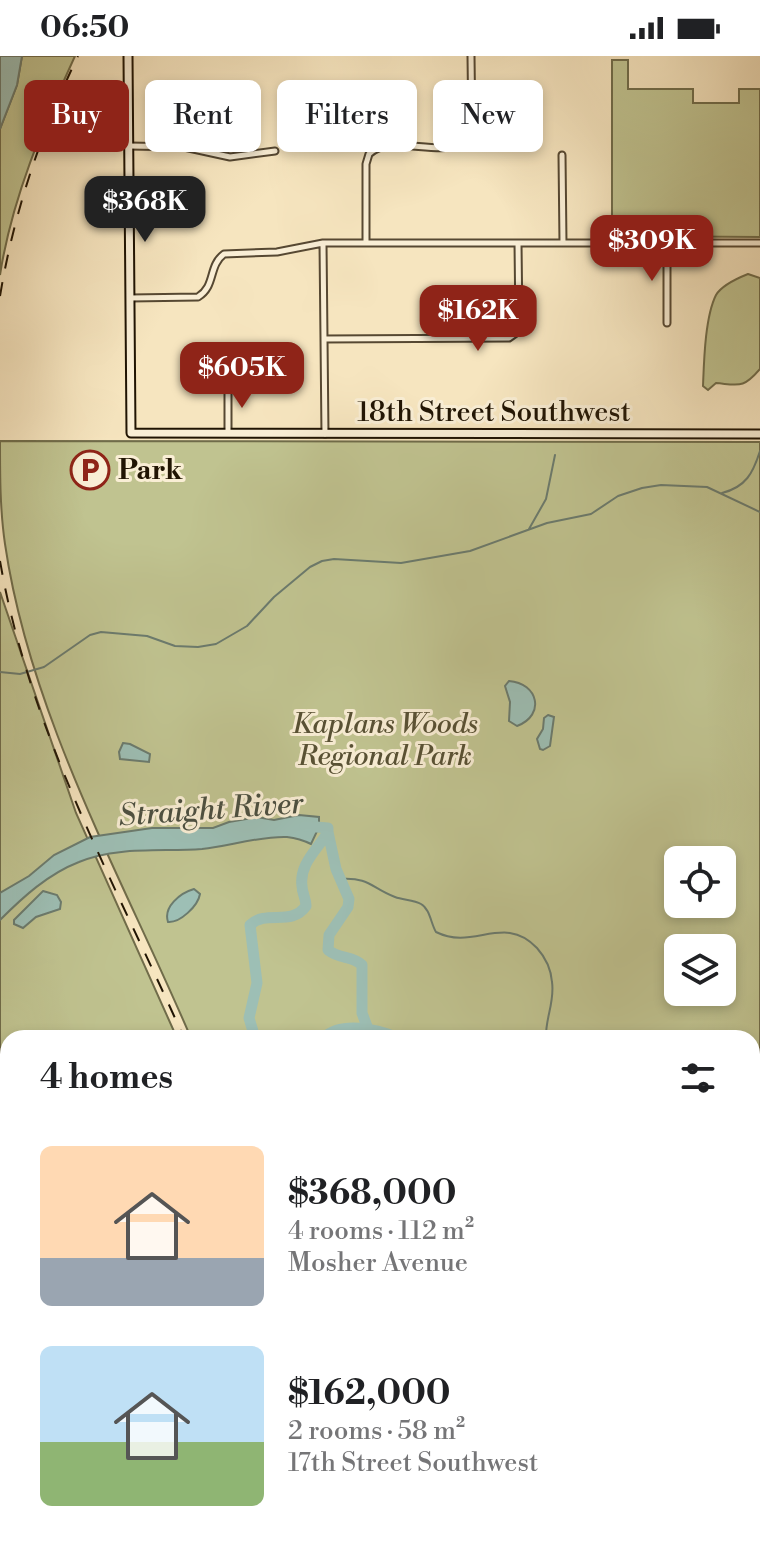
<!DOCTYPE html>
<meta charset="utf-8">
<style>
:root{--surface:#fff;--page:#f2f2f2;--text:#202124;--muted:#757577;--accent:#8f2418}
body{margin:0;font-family:"Libre Bodoni",serif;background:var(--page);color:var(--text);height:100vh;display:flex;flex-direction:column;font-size:30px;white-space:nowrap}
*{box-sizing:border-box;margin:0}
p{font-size:26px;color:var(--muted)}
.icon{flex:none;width:44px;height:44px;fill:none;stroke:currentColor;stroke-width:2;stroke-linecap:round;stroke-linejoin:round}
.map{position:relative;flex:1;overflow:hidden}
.sheet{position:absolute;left:0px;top:974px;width:760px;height:512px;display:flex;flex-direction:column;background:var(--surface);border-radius:24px 24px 0 0;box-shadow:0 4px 12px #0003}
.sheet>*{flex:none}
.banner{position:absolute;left:24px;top:24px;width:712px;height:72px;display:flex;gap:16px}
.tools{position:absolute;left:664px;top:790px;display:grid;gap:16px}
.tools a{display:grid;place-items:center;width:72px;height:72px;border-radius:12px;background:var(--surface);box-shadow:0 4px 12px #0003;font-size:40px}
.price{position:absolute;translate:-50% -68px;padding:0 18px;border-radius:16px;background:var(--accent);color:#fff;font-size:26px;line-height:52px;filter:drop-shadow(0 2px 4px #0008)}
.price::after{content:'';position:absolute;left:50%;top:48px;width:24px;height:18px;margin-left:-12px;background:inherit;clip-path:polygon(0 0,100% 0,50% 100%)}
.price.on{background:#222;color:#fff}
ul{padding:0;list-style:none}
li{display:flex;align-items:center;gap:24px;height:200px;padding:0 40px}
li span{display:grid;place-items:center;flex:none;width:224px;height:160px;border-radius:12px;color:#555}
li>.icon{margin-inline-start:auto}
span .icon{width:96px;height:96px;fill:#fffc;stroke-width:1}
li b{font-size:34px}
h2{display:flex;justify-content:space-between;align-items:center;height:96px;padding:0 40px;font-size:34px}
.tag{padding:0 28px;border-radius:12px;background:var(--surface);box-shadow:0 4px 12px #0003;font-size:28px;line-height:72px}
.tag.on{background:var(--accent);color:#fff}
.status{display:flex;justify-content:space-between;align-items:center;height:56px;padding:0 40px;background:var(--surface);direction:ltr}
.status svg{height:22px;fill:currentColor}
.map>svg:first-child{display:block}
.green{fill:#c0c390;stroke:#706c4a;stroke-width:2;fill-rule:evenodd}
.water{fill:#9dbfb5;stroke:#6b7b6e;stroke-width:2}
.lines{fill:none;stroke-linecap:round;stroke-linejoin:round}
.stream{stroke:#6b7b6e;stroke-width:2}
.river{stroke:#9dbfb5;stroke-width:11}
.street-casing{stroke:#564832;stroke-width:9}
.secondary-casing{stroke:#201403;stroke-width:11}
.highway-casing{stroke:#201403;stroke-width:13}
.street{stroke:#f9eed5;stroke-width:5}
.secondary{stroke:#f9eed5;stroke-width:7}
.highway{stroke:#f6e5bf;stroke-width:9}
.rail{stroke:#201403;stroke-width:2;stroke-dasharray:14 14;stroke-linecap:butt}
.labels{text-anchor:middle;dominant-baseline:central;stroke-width:6;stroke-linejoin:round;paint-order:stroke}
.street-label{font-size:28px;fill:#201403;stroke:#f9eed5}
.poi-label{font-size:28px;font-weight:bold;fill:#201403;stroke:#f9eed5;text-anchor:start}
.park-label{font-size:28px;font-style:italic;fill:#585134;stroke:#f9eed5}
.water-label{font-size:30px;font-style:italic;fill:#4c5041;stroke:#f9eed5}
</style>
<div class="status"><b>06:50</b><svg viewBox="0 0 49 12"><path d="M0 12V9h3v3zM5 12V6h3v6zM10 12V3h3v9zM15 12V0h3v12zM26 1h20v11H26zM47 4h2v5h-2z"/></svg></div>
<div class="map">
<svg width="760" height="1486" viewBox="0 0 760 1486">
<rect width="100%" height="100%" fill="#f6e5bf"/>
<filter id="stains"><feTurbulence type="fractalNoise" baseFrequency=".0025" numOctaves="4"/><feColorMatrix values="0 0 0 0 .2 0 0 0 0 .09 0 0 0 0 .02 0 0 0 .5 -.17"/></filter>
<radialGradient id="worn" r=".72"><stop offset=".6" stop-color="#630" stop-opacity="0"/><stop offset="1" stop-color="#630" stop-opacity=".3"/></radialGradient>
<path class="green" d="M22,0H75C43,70 12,142 0,219V73L17,29Z
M612,4H628V33H693V47H739V33H760V181L612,180Z
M748,218L760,222V313C743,333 739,329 716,327L708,334L703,330C704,305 705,261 716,239C722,229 738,222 748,218Z
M0,385L760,386V1486H540L558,1478H752V982H191C123,823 30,660 5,488C0,454 0,419 0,385ZM678,804H722V848H678ZM678,892H722V936H678Z
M0,536L76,757L177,982H8V1478H357L358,1486H0Z"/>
<path class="water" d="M0,0H22L17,29L0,73Z
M509,625C538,627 546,659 517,670L509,665L510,646L505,630Z
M548,659L554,661L550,690L543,694L540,693L537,683L543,673L544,662Z
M123,687L130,688L150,698L149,706L120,703L119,696Z
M299,759L319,761V771L311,788C303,784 296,782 287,781C259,780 230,790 202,793C162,796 117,790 79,806C48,818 23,841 0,864V837L29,820L54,799L90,781L152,772H213L229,766L257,761L274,764Z
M194,833L200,838C198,850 180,867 168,866C163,851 180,837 194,833Z
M43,835L57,839L61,846L60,853L36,861L23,872L14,868V864Z
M760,1316V1383H759L752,1379V1320Z
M577,1478H610L600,1486H569Z"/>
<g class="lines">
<path class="stream" d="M722,437C746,431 753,417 760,395
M529,473L546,443L555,399
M0,616L20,618L44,611L90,579L101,576L147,580L175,590L198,591L216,588L247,570L274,541L310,511L322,505L334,503L401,507L470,495L547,467L591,458L618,440L642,432L661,429L707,431L760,456
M340,823C370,821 371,832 395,841C403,844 414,844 421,848C430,853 431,868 436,876C474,895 504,857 537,892C545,901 551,913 552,926C555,946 545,963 546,982
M752,1030L760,1029"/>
<path class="river" d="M328,776L336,813L349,843L348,851L329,879L328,894C339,903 353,900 362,909V957L368,973
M255,982L249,962L257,927L250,869C267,853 291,871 306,850C306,842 302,837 302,830C299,808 317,794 328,776V772L305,770
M323,982C342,965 377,973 398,982
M752,1446L760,1459"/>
<g class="street-casing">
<path id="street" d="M129,90L184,91L230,101L275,95
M562,99L563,187
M323,187L325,378
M366,187V108L369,98C391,77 442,103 468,85L472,76L471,0
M667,187V267
M130,242L198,241C216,230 208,210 224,198L277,196L323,187H760
M324,283L509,282L516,277L519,270L518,187
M228,332V377"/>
</g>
<g class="secondary-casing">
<path id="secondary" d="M128,0L131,377L760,378"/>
</g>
<g class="highway-casing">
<path id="highway" d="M752,1088H760
M0,1095L8,1096
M752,1107H760
M0,1121L8,1120"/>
</g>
<use href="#street" class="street"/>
<use href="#secondary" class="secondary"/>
<use href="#highway" class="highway"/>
<path class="rail" d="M0,240C14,156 41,76 78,0
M0,505C29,674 115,827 184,982
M372,1478L373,1486"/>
</g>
<defs>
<g id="parking-ring" transform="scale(2)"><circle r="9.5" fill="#f9eed5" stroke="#8f2418" stroke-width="1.5"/><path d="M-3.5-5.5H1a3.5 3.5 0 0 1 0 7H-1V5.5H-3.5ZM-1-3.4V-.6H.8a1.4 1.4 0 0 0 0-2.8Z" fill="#8f2418"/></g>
</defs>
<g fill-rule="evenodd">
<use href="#parking-ring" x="90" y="414"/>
</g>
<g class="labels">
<g class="street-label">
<text x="494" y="356">18th Street Southwest</text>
</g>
<g class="poi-label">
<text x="118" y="414">Park</text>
</g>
<g class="park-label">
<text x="385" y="668">Kaplans Woods<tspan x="385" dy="32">Regional Park</tspan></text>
</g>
<g class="water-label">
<text transform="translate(211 754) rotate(-4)">Straight River</text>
</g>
</g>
<rect width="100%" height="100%" filter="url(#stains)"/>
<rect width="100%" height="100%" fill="url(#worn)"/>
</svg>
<div class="tools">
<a><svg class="icon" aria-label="locate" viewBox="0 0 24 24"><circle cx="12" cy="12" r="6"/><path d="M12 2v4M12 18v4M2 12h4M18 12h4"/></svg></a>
<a><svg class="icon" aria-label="layers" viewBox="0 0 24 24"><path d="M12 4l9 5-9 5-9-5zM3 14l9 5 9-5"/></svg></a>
</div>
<b class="price on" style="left:145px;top:188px">$368K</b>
<b class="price" style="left:652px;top:227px">$309K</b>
<b class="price" style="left:478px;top:297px">$162K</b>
<b class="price" style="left:242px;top:354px">$605K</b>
<div class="banner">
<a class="tag on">Buy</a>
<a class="tag">Rent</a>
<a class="tag">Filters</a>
<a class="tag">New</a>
</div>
<section class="sheet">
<h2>4 homes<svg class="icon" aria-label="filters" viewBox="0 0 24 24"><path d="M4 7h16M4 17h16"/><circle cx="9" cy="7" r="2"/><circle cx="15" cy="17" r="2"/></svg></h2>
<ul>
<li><span style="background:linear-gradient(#ffd9b3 70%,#9aa5b1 0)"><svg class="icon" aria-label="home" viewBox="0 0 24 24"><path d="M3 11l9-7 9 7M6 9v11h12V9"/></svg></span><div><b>$368,000</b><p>4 rooms · 112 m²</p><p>Mosher Avenue</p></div></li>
<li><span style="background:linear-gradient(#bfe0f5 60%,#8fb573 0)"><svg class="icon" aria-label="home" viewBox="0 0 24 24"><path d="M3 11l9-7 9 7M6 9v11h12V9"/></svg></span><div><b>$162,000</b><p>2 rooms · 58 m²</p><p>17th Street Southwest</p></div></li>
</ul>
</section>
</div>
